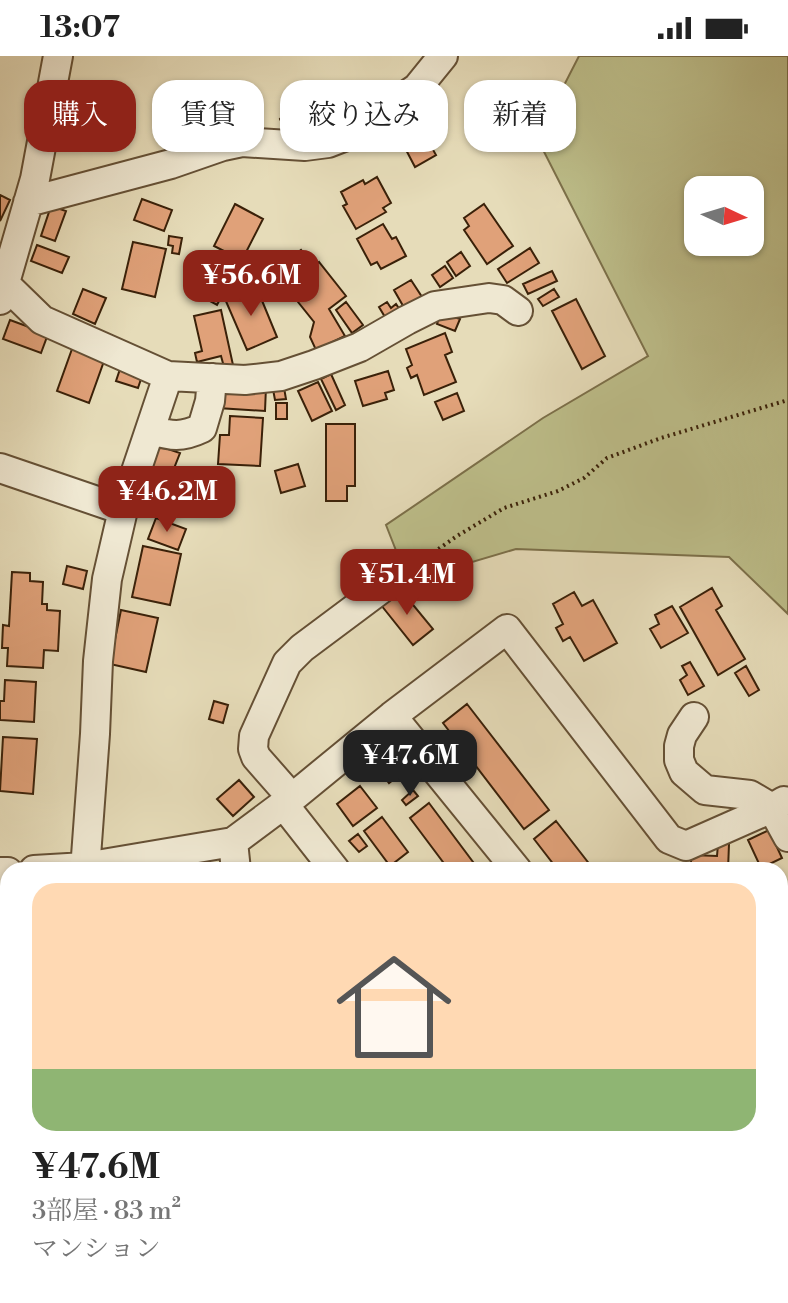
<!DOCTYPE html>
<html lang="ja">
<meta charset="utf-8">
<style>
:root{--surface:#fff;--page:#f2f2f2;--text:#222;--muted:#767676;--accent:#8f2418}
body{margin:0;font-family:"Libre Bodoni","Noto Serif JP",serif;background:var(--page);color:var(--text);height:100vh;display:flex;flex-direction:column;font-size:30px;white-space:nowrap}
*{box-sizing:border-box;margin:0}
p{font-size:26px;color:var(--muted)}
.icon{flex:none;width:44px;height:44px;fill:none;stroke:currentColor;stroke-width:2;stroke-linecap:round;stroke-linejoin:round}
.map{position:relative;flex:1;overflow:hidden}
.side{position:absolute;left:0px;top:806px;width:788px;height:442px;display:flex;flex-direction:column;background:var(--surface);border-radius:24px 24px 0 0;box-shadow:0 2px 6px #0004}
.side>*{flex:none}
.banner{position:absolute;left:24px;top:24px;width:740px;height:72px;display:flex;gap:16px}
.needle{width:52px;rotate:94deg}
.tools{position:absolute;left:684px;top:120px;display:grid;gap:16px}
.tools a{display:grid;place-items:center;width:80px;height:80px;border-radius:16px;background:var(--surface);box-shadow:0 2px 6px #0004;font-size:40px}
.price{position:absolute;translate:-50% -68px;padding:0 18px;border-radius:16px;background:var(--accent);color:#fff;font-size:26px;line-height:52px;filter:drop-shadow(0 2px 4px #0008)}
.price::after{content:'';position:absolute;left:50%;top:48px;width:24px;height:18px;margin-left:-12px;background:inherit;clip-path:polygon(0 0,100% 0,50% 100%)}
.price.on{background:#222;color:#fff}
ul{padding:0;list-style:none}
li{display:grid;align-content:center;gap:16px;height:424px;padding:0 32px}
li span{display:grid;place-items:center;height:248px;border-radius:24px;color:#555}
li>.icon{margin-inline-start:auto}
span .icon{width:144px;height:144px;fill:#fffc;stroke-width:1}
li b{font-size:34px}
.pill{padding:0 28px;border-radius:24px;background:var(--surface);box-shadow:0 2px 6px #0004;font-size:28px;line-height:72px}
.pill.on{background:var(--accent);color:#fff}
.status{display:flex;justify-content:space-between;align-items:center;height:56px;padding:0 40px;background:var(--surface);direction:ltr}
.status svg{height:22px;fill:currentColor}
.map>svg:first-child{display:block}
.green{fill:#bdbe8a;stroke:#7c704a;stroke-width:2;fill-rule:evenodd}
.building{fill:#e0a179;stroke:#3a2109;stroke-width:2}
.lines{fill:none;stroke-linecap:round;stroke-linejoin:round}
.minor-casing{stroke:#655035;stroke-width:32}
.path{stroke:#3a2109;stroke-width:4;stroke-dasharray:2 4;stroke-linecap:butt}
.minor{stroke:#efe8d2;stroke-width:28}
</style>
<div class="status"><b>13:07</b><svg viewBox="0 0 49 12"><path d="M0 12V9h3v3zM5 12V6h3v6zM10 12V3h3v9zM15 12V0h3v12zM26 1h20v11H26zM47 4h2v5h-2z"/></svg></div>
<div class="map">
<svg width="788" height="1247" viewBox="0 0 788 1247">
<rect width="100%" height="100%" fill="#e6dcb9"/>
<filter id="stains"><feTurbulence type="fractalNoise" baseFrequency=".0025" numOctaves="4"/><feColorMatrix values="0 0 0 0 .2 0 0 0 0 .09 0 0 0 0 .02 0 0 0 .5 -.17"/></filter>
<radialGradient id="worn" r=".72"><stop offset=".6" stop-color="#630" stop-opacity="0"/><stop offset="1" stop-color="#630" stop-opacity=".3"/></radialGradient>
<path class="green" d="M579,0H788V558L729,501L516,493L408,525L386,469L543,362L648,300L537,82ZM698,134H750V186H698Z
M788,1205V1247H691L708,1240H780V1209Z"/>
<path class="building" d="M303,40L323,66L310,69L306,81L287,77L280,63Z
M413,58L436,99L415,111L393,69Z
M377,121L391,147L383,152L386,156L356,173L343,150L347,148L341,136L363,124L365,128Z
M0,139L10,144L0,165Z
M142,143L172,154L164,175L134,164Z
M235,148L263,163L242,204L214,190Z
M484,148L513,190L487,208L464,174L469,170L464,162Z
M51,150L66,155L55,185L41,180Z
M383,168L392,183L396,181L406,200L381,213L377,206L371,209L357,183Z
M169,180L182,182L179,198L172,197L173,190L168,189Z
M133,186L166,193L155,241L122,233Z
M37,189L69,201L62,217L31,205Z
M530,192L539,207L507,227L498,213Z
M301,194L314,210L319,206L346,240L329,253L345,280L316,294L310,281L314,266L274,216Z
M461,196L470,210L456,220L447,206Z
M206,198L236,213L217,249L188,233Z
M445,210L453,222L440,231L432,219Z
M552,215L557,225L528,238L523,228Z
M411,224L424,244L406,255L394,234Z
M256,230L277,281L247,294L225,243Z
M83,233L106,242L95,268L73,258Z
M554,233L559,241L543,250L538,243Z
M576,243L605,300L582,313L552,255Z
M346,246L363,269L352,277L336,254Z
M387,246L391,252L396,248L402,257L388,266L379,251Z
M221,254L233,309L224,311L221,300L197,306L195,297L202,295L194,260Z
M441,256L460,263L455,275L437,268Z
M10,264L48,278L41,297L3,283Z
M445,277L452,296L445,299L456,326L424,339L417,319L411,322L407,312L412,309L406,293Z
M72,293L104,305L89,347L57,335Z
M120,313L142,320L138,332L116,325Z
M388,315L394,334L385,337L387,343L363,350L355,325Z
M331,318L345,349L336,354L321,323Z
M283,326L286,343L275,344L272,328Z
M318,326L332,355L312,365L298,335Z
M220,328L266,331L265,355L218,352Z
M457,337L464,355L443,364L435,346Z
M276,347H287V363H276Z
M230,360L263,362L260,410L218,408L220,379H229Z
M326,368H355V430H347V445H326Z
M159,390L180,397L169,425L149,417Z
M298,408L305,430L281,437L275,415Z
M175,422L197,431L186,460L164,452Z
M156,462L186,473L178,494L148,483Z
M143,490L181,498L170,549L132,541Z
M67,510L87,515L83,533L63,528Z
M12,516L30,517V525L43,526L42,548H47V554L60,555L58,595L44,594L43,612L7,610L8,592H2L3,569L9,570Z
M712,532L722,550L716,554L745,603L718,619L680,551Z
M400,533L433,573L413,589L381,549Z
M574,536L582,550L593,544L617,587L584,605L570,581L563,585L556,572L563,568L553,548Z
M672,550L688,577L661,592L650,573L659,568L655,559Z
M121,554L158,562L146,616L110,608Z
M690,606L704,630L688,639L680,624L687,619L682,610Z
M746,610L759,634L749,640L735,617Z
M5,624L36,626L34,666L0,664V645H4Z
M214,645L228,649L223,667L209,663Z
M467,648L549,754L524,773L443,667Z
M390,680L404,699L395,706L403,716L389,727L367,698Z
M3,681L37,683L33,738L0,735Z
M239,724L254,741L233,760L217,743Z
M360,730L377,752L353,770L337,748Z
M413,734L418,740L406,749L402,744Z
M429,747L479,814H449L410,762Z
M382,761L408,796L390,810L364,775Z
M556,765L594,814H558L534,783Z
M769,774L782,802L761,812L748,784Z
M358,778L367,790L359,796L349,785Z
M718,788H729L728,814H691V799L717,800Z
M3,845L7,874L0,875V846Z
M0,1140H8V1173H0Z
M8,1197V1212L1,1213L0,1199Z
M0,1218L4,1247H0Z
M74,1240L103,1241V1247H74Z
M344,1240H371L376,1247H348Z
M383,1240H419L406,1247H386Z"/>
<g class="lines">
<g class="minor-casing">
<path id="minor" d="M28,146L171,108L223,90L242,86L305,90L328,87L346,80L417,32L443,0
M5,228L42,264L168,320L123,454L107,523L98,605L95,678L85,814
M0,244L35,123L58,0
M168,320L245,324L281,320L314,309L360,291L407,264L435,250L489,242L503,244L518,255
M150,374C172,380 181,382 202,372L210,345L212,322
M0,412L123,454
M392,660L517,814
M694,661L682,679L679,690V704L684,716L705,734L750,739L772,752L784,745
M292,742L256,701L253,693L254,680L287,607L302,592L385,530
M284,749L335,814
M233,786L236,814
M34,814L85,811L233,786L292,742L392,660L507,573L669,783L686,790L772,752L788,781
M0,816H8
M780,913L788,901
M126,1240V1247
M292,1240L296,1247
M231,1247L254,1240"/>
</g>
<path class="path" d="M404,517L457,480L504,452L558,435L584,422L607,402L661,382L788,344"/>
<use href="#minor" class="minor"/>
</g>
<rect width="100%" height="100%" filter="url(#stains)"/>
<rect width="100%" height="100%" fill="url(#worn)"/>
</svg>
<div class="tools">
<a><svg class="needle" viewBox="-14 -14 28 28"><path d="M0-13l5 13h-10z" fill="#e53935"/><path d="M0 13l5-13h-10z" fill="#767676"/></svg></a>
</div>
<b class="price" style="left:251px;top:262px">¥56.6M</b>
<b class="price" style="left:167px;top:478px">¥46.2M</b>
<b class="price" style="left:407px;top:561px">¥51.4M</b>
<b class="price on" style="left:410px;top:742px">¥47.6M</b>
<div class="banner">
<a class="pill on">購入</a>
<a class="pill">賃貸</a>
<a class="pill">絞り込み</a>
<a class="pill">新着</a>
</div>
<section class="side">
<ul>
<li><span style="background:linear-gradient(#ffd9b3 75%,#8fb573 0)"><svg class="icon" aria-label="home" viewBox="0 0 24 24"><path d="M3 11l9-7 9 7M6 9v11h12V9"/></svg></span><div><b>¥47.6M</b><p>3部屋 · 83 m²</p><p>マンション</p></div></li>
</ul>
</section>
</div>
